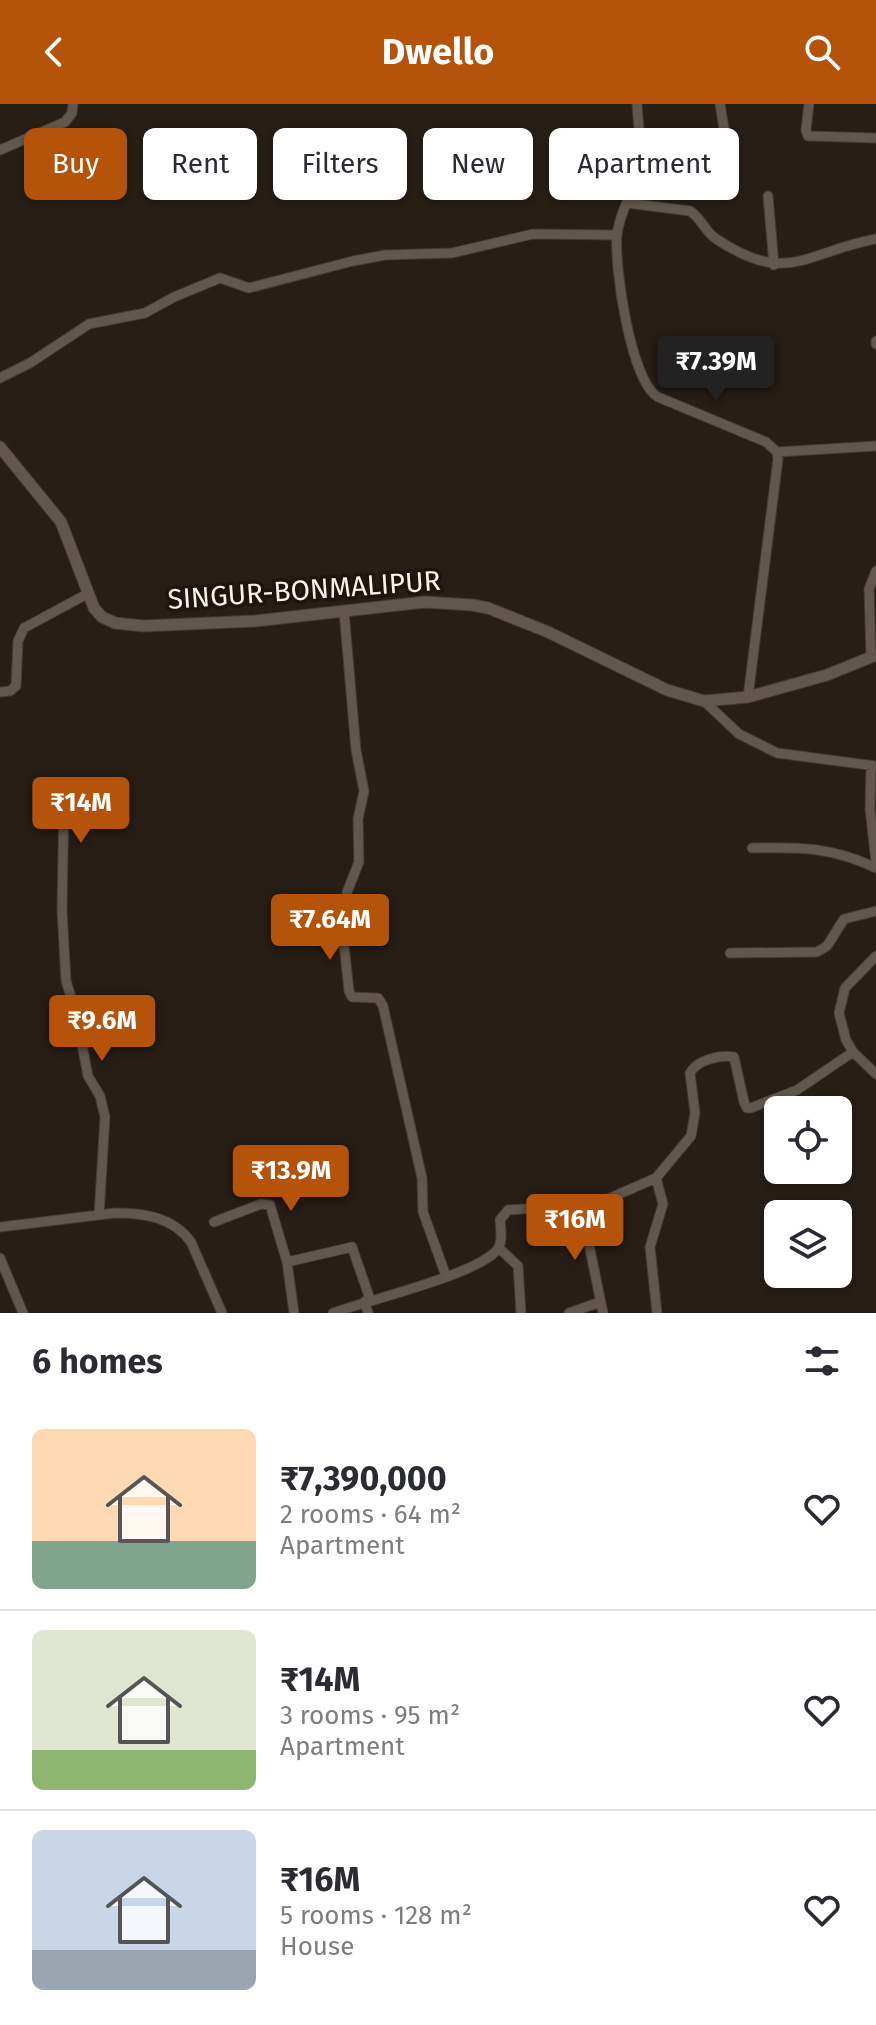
<!DOCTYPE html>
<meta charset="utf-8">
<style>
:root{--surface:#fff;--page:#f2f2f3;--text:#2b2b33;--muted:#7c7c81;--line:#e1e1e2;--accent:#b45309}
body{margin:0;font-family:"Fira Sans",sans-serif;background:var(--page);color:var(--text);height:100vh;display:flex;flex-direction:column;font-size:30px;white-space:nowrap}
*{box-sizing:border-box;margin:0}
p{font-size:26px;color:var(--muted)}
.icon{flex:none;width:44px;height:44px;fill:none;stroke:currentColor;stroke-width:2;stroke-linecap:round;stroke-linejoin:round}
.map{position:relative;height:1209px;overflow:hidden}
.drawer{display:flex;flex-direction:column;background:var(--surface);flex:1}
.drawer>*{flex:none}
.banner{position:absolute;left:24px;top:24px;width:828px;height:72px;display:flex;gap:16px}
.controls{position:absolute;left:764px;top:992px;display:grid;gap:16px}
.controls a{display:grid;place-items:center;width:88px;height:88px;border-radius:12px;background:var(--surface);box-shadow:0 2px 6px #0004;font-size:40px}
.price{position:absolute;translate:-50% -68px;padding:0 18px;border-radius:8px;background:var(--accent);color:#fff;font-size:26px;line-height:52px;filter:drop-shadow(0 2px 4px #0008)}
.price::after{content:'';position:absolute;left:50%;top:48px;width:24px;height:18px;margin-left:-12px;background:inherit;clip-path:polygon(0 0,100% 0,50% 100%)}
.price.current{background:#222;color:#fff}
ul{padding:0;list-style:none}
li{display:flex;align-items:center;gap:24px;height:200px;padding:0 32px}
li+li{border-top:2px solid var(--line)}
li span{display:grid;place-items:center;flex:none;width:224px;height:160px;border-radius:12px;color:#555}
li>.icon{margin-inline-start:auto}
span .icon{width:96px;height:96px;fill:#fffc;stroke-width:1}
li b{font-size:34px}
h2{display:flex;justify-content:space-between;align-items:center;height:96px;padding:0 32px;font-size:34px}
.tag{padding:0 28px;border-radius:12px;background:var(--surface);box-shadow:0 2px 6px #0004;font-size:28px;line-height:72px}
.tag.current{background:var(--accent);color:#fff}
header{display:flex;justify-content:space-between;align-items:center;height:104px;padding:0 32px;background:var(--accent);color:#fff;font-size:36px;font-weight:700}
.map>svg:first-child{display:block}
.lines{fill:none;stroke-linecap:round;stroke-linejoin:round}
.minor-casing{stroke:#433c36;stroke-width:11}
.tertiary-casing{stroke:#433c36;stroke-width:13}
.minor{stroke:#62574e;stroke-width:9}
.tertiary{stroke:#62574e;stroke-width:11}
.labels{text-anchor:middle;dominant-baseline:central;stroke-width:7;stroke-linejoin:round;paint-order:stroke}
.street-label{font-size:28px;fill:#f9f3ed;stroke:#1e150d}
</style>
<header><svg class="icon" aria-label="back" viewBox="0 0 24 24"><path d="M15 5l-7 7 7 7"/></svg>Dwello<svg class="icon" aria-label="search" viewBox="0 0 24 24"><circle cx="10" cy="10" r="6"/><path d="M15 15l6 6"/></svg></header>
<div class="map">
<svg width="876" height="1209" viewBox="0 0 876 1209">
<rect width="100%" height="100%" fill="#271e16"/>
<g class="lines">
<g class="minor-casing">
<path id="minor" d="M637,0C638,21 643,46 638,67C633,89 619,109 617,131C614,163 631,278 658,293L766,338L777,348L778,355L748,593
M720,0L729,56
M809,0L806,26L808,32L876,34
M0,46L65,18L72,9L73,0
M768,92L774,161
M627,99L690,107C701,114 705,127 715,134C787,183 805,148 876,135
M876,237V240
M0,274L30,259L89,220L145,209L174,193L220,174L249,184L353,157L385,151L452,149L533,130L617,131
M777,348L876,342
M344,507L356,646L364,687L358,715L359,758L347,788L349,819L344,841L349,887L352,893L378,894L383,902L422,1074L423,1108L446,1172
M871,553L869,485L876,467
M0,588L10,587L16,582L18,537L24,524L87,490
M704,597L739,630L777,649L876,662
M871,662L870,705L876,758
M64,695L62,806L66,877L76,909L88,972L100,992L105,1013L99,1111
M752,744C800,743 832,743 876,764
M730,849L817,848L827,842L844,815L876,807
M876,852L845,884L839,909L846,936L853,948L876,970
M656,1074L663,1100L650,1143L657,1209
M581,1101L603,1209
M214,1118L261,1100L270,1101L287,1158L294,1209
M0,1123L115,1109C144,1109 173,1113 191,1138L222,1209
M499,1144L518,1162L521,1209
M0,1154L23,1209
M287,1158L352,1143L370,1195
M365,1197L368,1209
M333,1209C368,1196 476,1171 497,1146C503,1139 501,1125 500,1116L508,1106L581,1101L610,1094L656,1074L691,1032L695,1009L690,969C697,956 721,950 734,953L744,998L747,1004H751L797,986L853,948
M569,1209L600,1198"/>
</g>
<g class="tertiary-casing">
<path id="tertiary" d="M0,343L61,418L94,504L102,513L115,519L143,522L255,517L425,498L472,501L488,504L548,528L667,586L704,597L748,593L827,571L876,551"/>
</g>
<use href="#minor" class="minor"/>
<use href="#tertiary" class="tertiary"/>
</g>
<g class="labels">
<g class="street-label">
<text transform="translate(304 486) rotate(-4)">SINGUR-BONMALIPUR</text>
</g>
</g>
</svg>
<div class="controls">
<a><svg class="icon" aria-label="locate" viewBox="0 0 24 24"><circle cx="12" cy="12" r="6"/><path d="M12 2v4M12 18v4M2 12h4M18 12h4"/></svg></a>
<a><svg class="icon" aria-label="layers" viewBox="0 0 24 24"><path d="M12 4l9 5-9 5-9-5zM3 14l9 5 9-5"/></svg></a>
</div>
<b class="price current" style="left:716px;top:300px">₹7.39M</b>
<b class="price" style="left:81px;top:741px">₹14M</b>
<b class="price" style="left:330px;top:858px">₹7.64M</b>
<b class="price" style="left:102px;top:959px">₹9.6M</b>
<b class="price" style="left:291px;top:1109px">₹13.9M</b>
<b class="price" style="left:575px;top:1158px">₹16M</b>
<div class="banner">
<a class="tag current">Buy</a>
<a class="tag">Rent</a>
<a class="tag">Filters</a>
<a class="tag">New</a>
<a class="tag">Apartment</a>
</div>
</div>
<section class="drawer">
<h2>6 homes<svg class="icon" aria-label="filters" viewBox="0 0 24 24"><path d="M4 7h16M4 17h16"/><circle cx="9" cy="7" r="2"/><circle cx="15" cy="17" r="2"/></svg></h2>
<ul>
<li><span style="background:linear-gradient(#ffd9b3 70%,#7fa58c 0)"><svg class="icon" aria-label="home" viewBox="0 0 24 24"><path d="M3 11l9-7 9 7M6 9v11h12V9"/></svg></span><div><b>₹7,390,000</b><p>2 rooms · 64 m²</p><p>Apartment</p></div><svg class="icon" aria-label="heart" viewBox="0 0 24 24"><path d="M12 20l-8-8c-3-5 5-10 8-4 3-6 11-1 8 4z"/></svg></li>
<li><span style="background:linear-gradient(#dfe7d0 75%,#8fb573 0)"><svg class="icon" aria-label="home" viewBox="0 0 24 24"><path d="M3 11l9-7 9 7M6 9v11h12V9"/></svg></span><div><b>₹14M</b><p>3 rooms · 95 m²</p><p>Apartment</p></div><svg class="icon" aria-label="heart" viewBox="0 0 24 24"><path d="M12 20l-8-8c-3-5 5-10 8-4 3-6 11-1 8 4z"/></svg></li>
<li><span style="background:linear-gradient(#c9d6e8 75%,#9aa5b1 0)"><svg class="icon" aria-label="home" viewBox="0 0 24 24"><path d="M3 11l9-7 9 7M6 9v11h12V9"/></svg></span><div><b>₹16M</b><p>5 rooms · 128 m²</p><p>House</p></div><svg class="icon" aria-label="heart" viewBox="0 0 24 24"><path d="M12 20l-8-8c-3-5 5-10 8-4 3-6 11-1 8 4z"/></svg></li>
</ul>
</section>
